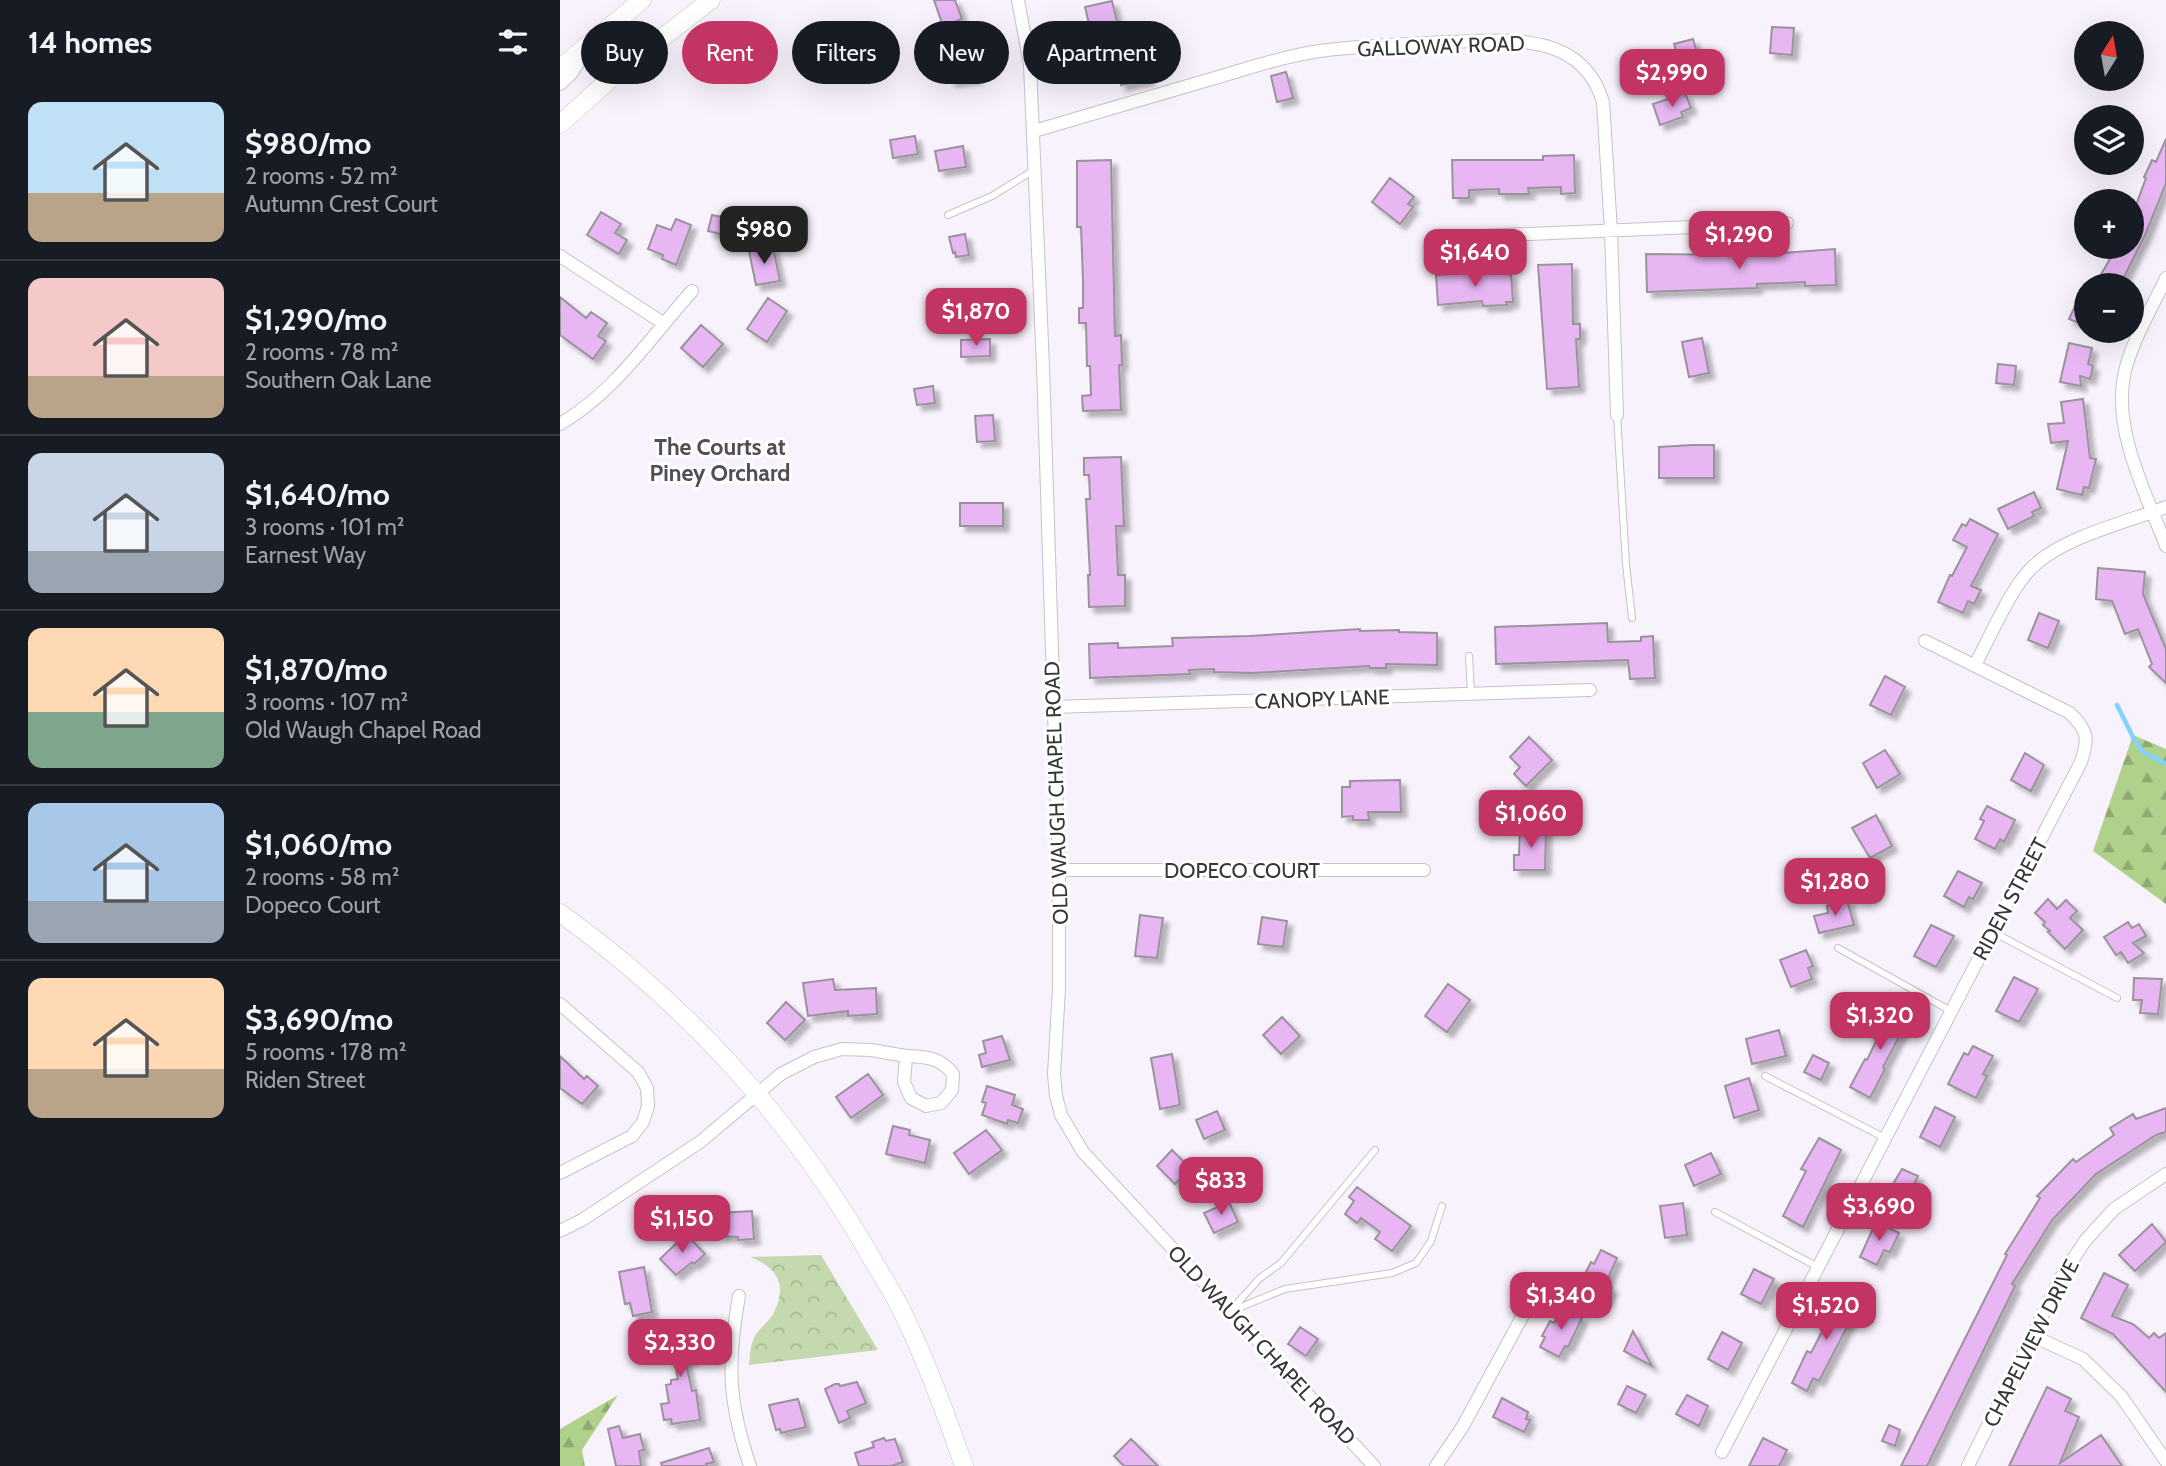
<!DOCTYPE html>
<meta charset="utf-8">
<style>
:root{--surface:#171b24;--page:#20242c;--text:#f1f3f6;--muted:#9ea1a6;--line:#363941;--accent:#c13464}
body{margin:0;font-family:Cabin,sans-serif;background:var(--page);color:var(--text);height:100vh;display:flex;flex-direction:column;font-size:26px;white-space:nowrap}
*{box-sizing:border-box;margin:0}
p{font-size:23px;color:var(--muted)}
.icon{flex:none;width:38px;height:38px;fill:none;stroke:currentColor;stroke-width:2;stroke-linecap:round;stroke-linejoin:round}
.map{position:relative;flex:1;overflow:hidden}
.sheet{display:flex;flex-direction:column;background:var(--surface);width:560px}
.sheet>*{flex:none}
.banner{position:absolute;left:21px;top:21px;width:665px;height:63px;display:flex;gap:14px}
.needle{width:46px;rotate:11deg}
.controls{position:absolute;left:1514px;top:21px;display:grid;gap:14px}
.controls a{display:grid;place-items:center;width:70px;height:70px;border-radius:50%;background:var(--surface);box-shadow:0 7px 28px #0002;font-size:35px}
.price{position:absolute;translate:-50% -60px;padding:0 16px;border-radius:14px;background:var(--accent);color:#fff;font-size:23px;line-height:46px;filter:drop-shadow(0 2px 4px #0008)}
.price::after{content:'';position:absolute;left:50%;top:42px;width:21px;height:16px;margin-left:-10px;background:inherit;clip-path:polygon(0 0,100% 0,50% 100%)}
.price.selected{background:#222;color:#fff}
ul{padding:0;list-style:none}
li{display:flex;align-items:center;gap:21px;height:175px;padding:0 28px}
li+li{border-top:2px solid var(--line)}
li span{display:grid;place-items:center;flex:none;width:196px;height:140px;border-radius:14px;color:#555}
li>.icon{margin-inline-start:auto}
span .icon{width:84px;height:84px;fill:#fffc;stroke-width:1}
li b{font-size:30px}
h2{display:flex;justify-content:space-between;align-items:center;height:84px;padding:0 28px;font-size:30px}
.tag{padding:0 24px;border-radius:32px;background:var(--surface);box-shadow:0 7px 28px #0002;font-size:24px;line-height:63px}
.tag.selected{background:var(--accent);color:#fff}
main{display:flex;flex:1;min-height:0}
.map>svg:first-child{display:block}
.forest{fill:url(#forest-firs)}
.park{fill:url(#park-crowns)}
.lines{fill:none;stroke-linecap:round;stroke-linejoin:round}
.stream{stroke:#81d3fc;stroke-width:4.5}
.building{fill:#e7b6f3;stroke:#9a939c;stroke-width:2;filter:url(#shadow)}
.lane-casing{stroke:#c7c1ca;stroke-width:8}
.street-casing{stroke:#c7c1ca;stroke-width:14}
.secondary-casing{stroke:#c7c1ca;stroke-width:19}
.lane{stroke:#fff;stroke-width:6}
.street{stroke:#fff;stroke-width:12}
.secondary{stroke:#fff;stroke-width:18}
.labels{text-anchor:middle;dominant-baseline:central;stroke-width:6;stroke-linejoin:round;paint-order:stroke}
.street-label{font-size:21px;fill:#39363a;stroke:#fff}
.neighbourhood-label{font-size:23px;font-weight:bold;fill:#534e56;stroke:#fff}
</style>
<main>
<section class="sheet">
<h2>14 homes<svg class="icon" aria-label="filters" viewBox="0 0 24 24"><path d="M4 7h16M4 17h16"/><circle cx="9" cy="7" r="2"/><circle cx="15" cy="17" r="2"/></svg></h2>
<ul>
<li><span style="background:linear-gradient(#bfe0f5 65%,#b9a48a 0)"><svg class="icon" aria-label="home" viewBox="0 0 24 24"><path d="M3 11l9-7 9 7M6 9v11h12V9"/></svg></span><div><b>$980/mo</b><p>2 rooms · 52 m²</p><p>Autumn Crest Court</p></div></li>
<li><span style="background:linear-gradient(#f6c9c9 70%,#b9a48a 0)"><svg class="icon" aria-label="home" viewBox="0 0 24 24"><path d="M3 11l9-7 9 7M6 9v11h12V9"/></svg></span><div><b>$1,290/mo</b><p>2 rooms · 78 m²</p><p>Southern Oak Lane</p></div></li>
<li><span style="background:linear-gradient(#c9d6e8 70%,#9aa5b1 0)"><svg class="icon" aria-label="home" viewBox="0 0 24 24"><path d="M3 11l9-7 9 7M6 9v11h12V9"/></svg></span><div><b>$1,640/mo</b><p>3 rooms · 101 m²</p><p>Earnest Way</p></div></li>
<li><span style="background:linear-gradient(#ffd9b3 60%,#7fa58c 0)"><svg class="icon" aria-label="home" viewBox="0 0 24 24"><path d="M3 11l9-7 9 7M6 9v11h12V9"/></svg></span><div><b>$1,870/mo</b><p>3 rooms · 107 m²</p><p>Old Waugh Chapel Road</p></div></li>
<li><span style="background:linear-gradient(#a9c7e8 70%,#9aa5b1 0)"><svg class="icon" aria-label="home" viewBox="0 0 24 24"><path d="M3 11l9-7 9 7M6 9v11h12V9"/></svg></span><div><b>$1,060/mo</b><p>2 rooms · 58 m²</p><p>Dopeco Court</p></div></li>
<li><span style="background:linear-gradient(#ffd9b3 65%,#b9a48a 0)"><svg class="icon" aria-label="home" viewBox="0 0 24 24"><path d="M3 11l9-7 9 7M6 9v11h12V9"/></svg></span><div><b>$3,690/mo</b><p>5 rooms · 178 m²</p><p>Riden Street</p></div></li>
</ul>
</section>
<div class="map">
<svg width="1606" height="1466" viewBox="0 0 1606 1466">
<defs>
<pattern id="forest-firs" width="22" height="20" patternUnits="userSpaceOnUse" patternTransform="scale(1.75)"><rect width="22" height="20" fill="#b0d18c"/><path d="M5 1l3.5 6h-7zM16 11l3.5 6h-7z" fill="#90aa73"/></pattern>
<pattern id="park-crowns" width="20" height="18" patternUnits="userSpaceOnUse" patternTransform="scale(1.75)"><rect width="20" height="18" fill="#c4d9ae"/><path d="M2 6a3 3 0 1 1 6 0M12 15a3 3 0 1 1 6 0" fill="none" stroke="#a9bb96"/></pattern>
<filter id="shadow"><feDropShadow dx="5.5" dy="5.5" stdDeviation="2" flood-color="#0004"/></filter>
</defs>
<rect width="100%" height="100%" fill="#f8f2fc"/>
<path class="forest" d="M1573,735L1606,749V904L1533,851Z
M58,1395L22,1450L25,1466H0V1429Z"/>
<path class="park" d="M261,1255L318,1350L189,1365C190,1356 190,1346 194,1338C198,1328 210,1322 214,1312C228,1284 216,1267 190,1257Z"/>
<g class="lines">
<path class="stream" d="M1557,705L1574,739L1583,752L1606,764"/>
</g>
<path class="building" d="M374,0H395L402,19L383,26Z
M552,1L563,46L536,53L525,7Z
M1212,27L1234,28L1232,55L1210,53Z
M1133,39L1141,66L1122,71L1114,44Z
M413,51L416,78L390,81L387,54Z
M584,55L589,79L561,85L556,61Z
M726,72L733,98L717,102L711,76Z
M1125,93L1131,108L1121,112L1123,117L1100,125L1093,104Z
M355,136L358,154L333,158L330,140Z
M1606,139V183L1585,235L1560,285L1540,276L1557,247H1572V216L1586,178L1584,177L1592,160L1596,162Z
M403,146L406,167L379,171L375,151Z
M1014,155L1015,193L1001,194V187L968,188L969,194H939V189L909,190V198H893L892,160H983V156Z
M551,160L555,336L561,335L562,365H559L561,410L523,411L522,396L531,395L530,366H527L526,323H519V308H523V280L521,227H517V161Z
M830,178L854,197L848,204L853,207L840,224L812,202Z
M168,210L190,215L185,240L148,231L152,215L166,218Z
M41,212L61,224L55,233L67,240L59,254L27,235Z
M116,219L131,225L116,265L102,259L103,255L88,249L97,225L111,230Z
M405,234L409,255L396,257L395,252L393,253L389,237Z
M213,247L220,281L196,285L189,251Z
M1275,249L1276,285L1245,286V282L1197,284V288L1087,292L1086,254L1196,255Z
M1012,264L1013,324H1020V339H1016L1019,387L987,389L978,265Z
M905,273H951L953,302H946L947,305L923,306L922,301L878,305L876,275Z
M0,297L26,318L31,312L47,323L38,336L46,341L33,359L0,335Z
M208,298L227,311L207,342L187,329Z
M1515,306L1526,310V326L1509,319Z
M141,325L163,344L143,367L121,348Z
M1142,338L1149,373L1129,377L1122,342Z
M430,339V356L401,357V340Z
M1509,343L1532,348L1528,364L1533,366L1530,379L1520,376L1521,386L1500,382Z
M1438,364L1456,366L1454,385L1436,383Z
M373,386L375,403L357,405L354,389Z
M1523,399L1530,458L1536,459L1529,488L1524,487L1522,495L1497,489L1508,441L1491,443L1488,424L1504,423L1501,402Z
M433,415L435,441L417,442L415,416Z
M1132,445H1154V478H1099V447Z
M561,457L564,526H556L558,575H565V606L529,607L528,575H530L526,499H530L529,475H524V458Z
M1474,492L1481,508L1472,512L1474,516L1448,529L1438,509Z
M400,503H443V526H400Z
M1410,519L1438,534L1411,586L1421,590L1414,604L1408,601L1403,613L1378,602L1390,575L1392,576L1407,547L1393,540L1402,524L1406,526Z
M1538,568L1585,572L1583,594L1606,649V683L1589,667L1592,664L1578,629L1565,634L1552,601L1536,599Z
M1479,613L1499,621L1488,648L1468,640Z
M1047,623L1048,642L1081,641V637L1093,636L1095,678L1070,679L1068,660L936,664L935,627Z
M800,629V631L839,630V632L877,633V665L826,664V668H810L809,666L692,673L654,672V669L629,670L630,674L530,678L529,644L558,643V648L613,646L612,638L690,636Z
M1325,676L1345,687L1331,715L1310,705Z
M969,737L992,760L966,786L954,774L960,767L950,757Z
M1325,750L1340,774L1317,788L1303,763Z
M1465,753L1484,765L1471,791L1451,780Z
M840,780L841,812H808L809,820H793V816L782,817V787H790V781Z
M1427,806L1455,820L1444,842L1440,839L1435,849L1415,839L1424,821L1420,819Z
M1316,815L1332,846L1310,858L1292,828Z
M960,828L986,829L985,870H954V855H959Z
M1398,871L1422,883L1413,899L1409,897L1404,907L1384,896Z
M1488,899L1497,909L1506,900L1517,911L1510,918L1523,930L1505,949L1488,932L1490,931L1483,925L1485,922L1475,913Z
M1287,900L1294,925L1259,933L1254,916L1268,913L1267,906Z
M580,915L603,918L597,958L575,956Z
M702,917L727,921L723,947L698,944Z
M1568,922L1572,928L1579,924L1586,936L1573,943L1584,953L1568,963L1561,952L1556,955L1544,937Z
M1371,925L1394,936L1376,967L1354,956Z
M1246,950L1253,966L1248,968L1252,979L1231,987L1220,960Z
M1454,977L1478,989L1459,1022L1436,1011Z
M1574,978L1602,979L1598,1014L1580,1013L1582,1000H1573Z
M273,979L275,990L316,988L317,1014L288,1016V1011L248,1016L243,983Z
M888,984L910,1000L887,1032L865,1016Z
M226,1002L245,1020L225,1040L207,1023Z
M1326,1007L1349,1018L1323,1067L1325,1069L1310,1098L1290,1087L1305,1059L1307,1060L1322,1029L1317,1026Z
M722,1017L740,1036L721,1054L703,1035Z
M1219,1030L1226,1056L1192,1064L1186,1039Z
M442,1036L450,1060L422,1067L419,1055L426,1053L423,1041Z
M1413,1046L1433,1056L1423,1074L1427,1076L1416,1098L1388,1084L1404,1053L1408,1055Z
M612,1054L620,1105L600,1109L591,1058Z
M1253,1055L1269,1063L1261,1080L1244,1072Z
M0,1056L24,1079L27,1076L38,1086L22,1104L0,1088Z
M308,1074L323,1095L291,1118L276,1097Z
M1189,1078L1199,1110L1174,1118L1165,1086Z
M427,1086L455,1095L452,1105L463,1109L458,1123L448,1120L447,1124L422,1115L426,1103L422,1102Z
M1375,1107L1395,1117L1380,1147L1360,1137Z
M1606,1108V1132L1596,1135L1536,1174L1492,1220L1452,1284L1455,1286L1367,1466H1341L1447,1255L1445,1254L1480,1198L1477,1196L1513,1159L1516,1162L1554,1135L1550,1128L1573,1114L1576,1119Z
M657,1111L665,1130L644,1139L636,1120Z
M333,1126L350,1130L349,1135L370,1140L365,1163L326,1154Z
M426,1130L442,1150L409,1174L394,1153Z
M1259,1138L1281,1150L1243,1227L1223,1216L1246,1171L1241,1169Z
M612,1150L630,1168L615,1184L597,1166Z
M1151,1153L1161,1174L1134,1186L1125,1165Z
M1342,1169L1358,1176L1354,1184L1359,1187L1350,1206L1327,1194Z
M797,1187L851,1226L832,1251L815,1239L820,1232L801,1218L797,1223L785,1214L794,1201L789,1197Z
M669,1202L678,1222L654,1233L644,1213Z
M1123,1203L1127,1235L1105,1238L1100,1206Z
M192,1211L194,1239L178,1240V1237L160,1236L158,1213Z
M1316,1222L1339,1233L1330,1252L1324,1250L1317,1265L1300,1257Z
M1592,1224L1606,1242L1575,1271L1559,1255Z
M126,1234L145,1254L134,1264L132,1262L116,1275L100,1259Z
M1041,1250L1057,1258L1045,1285L1052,1288L1046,1300L1037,1295L1033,1303L1026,1290L1019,1286L1031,1262L1034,1264Z
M84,1267L92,1312L73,1316L70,1303L65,1304L59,1272Z
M1194,1269L1214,1279L1201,1304L1181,1294Z
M1544,1273L1568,1285L1552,1316L1573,1324L1589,1338L1594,1333L1599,1338L1606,1333V1392L1553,1334L1521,1318Z
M1278,1293L1299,1304L1259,1381L1253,1378L1247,1391L1232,1383L1247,1351L1251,1353L1267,1322L1264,1321Z
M1002,1307L1022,1318L1008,1347L1005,1346L999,1357L980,1347L985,1337L982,1336L990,1321L994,1323Z
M124,1323L132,1360L125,1359L132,1391L136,1390L140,1420L112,1424L111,1419L104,1420L101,1404L109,1403L106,1385L111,1384V1380L118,1379L112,1351L106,1353L101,1328Z
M740,1327L758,1339L746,1356L728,1344Z
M1073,1331L1092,1366L1064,1351Z
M1162,1332L1182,1343L1168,1370L1148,1359Z
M297,1382L306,1403L287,1411L290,1418L279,1423L265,1389L275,1384H279L280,1386Z
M1067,1386L1086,1395L1076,1413L1058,1404Z
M1487,1387L1511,1399L1505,1411L1519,1417L1500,1463L1541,1435L1562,1466H1449Z
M1127,1395L1148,1406L1139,1426L1116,1414Z
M942,1398L968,1412L966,1419L970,1420L964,1432L933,1417Z
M238,1399L246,1427L221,1433L220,1429L216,1430L209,1405Z
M1329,1425L1340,1430L1335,1446L1322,1441Z
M59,1426L63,1438L80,1434L84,1450L79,1451L81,1466H56L48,1429Z
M324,1438L326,1441L335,1439L343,1462L331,1466H299L295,1453L314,1447L312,1442Z
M1203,1438L1227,1450L1219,1466H1189Z
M571,1439L598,1466H564L554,1456Z
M149,1448L154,1462L146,1464L147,1466H102L101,1463Z"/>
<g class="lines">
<g class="lane-casing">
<path id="lane" d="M388,215L432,196L474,170
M1057,415L1066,564L1072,618
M909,656L911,694
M1433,932L1557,998
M1278,948L1391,1011
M1205,1076L1325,1138
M1155,1212L1258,1267
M672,1309L700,1278L721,1263L815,1150
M671,1311L725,1289L832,1273L856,1263L871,1241L882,1206"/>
</g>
<g class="street-casing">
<path id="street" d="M458,0L470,65L483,366L499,870V989L494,1074L496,1096L501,1115L523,1152L814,1466
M0,84L11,74L24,54
M474,131C532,114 590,97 648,80C687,69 726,55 767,50C807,45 849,44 889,42C948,40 1022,31 1043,102L1051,231L1057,415
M875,238L1227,223
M0,256L103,323
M1606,278C1592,308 1570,344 1564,376C1553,432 1587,495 1606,546
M0,424C55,392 90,338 132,291
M1415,665C1431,636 1452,583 1477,563C1508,536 1567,522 1606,507
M493,707L1030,690
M499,870H864
M0,1004L78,1072L87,1088L88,1106L83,1122L72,1136L0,1173
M0,1231L22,1220L140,1142L221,1074L254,1057L282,1049L311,1050L346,1056L344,1082L351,1098L366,1106L381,1103L392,1090L393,1074C380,1057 366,1057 346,1056
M179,1296C167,1363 168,1401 190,1466
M1473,1336L1523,1359L1561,1396L1606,1461
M1162,1452L1521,762C1529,738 1528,731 1510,713L1365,641
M876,1466L903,1426L976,1291
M1408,1466L1500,1279L1525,1241L1554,1209L1606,1174"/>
</g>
<g class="secondary-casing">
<path id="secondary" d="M0,68L82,0
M0,124L57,73L151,0
M0,913C128,1005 233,1121 311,1257C322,1276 334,1294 343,1313C367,1363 386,1414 404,1466"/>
</g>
<use href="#lane" class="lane"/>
<use href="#street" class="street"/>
<use href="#secondary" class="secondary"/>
</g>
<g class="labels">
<g class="street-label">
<text transform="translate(881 46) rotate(-2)">GALLOWAY ROAD</text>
<text transform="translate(762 699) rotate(-2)">CANOPY LANE</text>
<text transform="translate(496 793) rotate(-92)">OLD WAUGH CHAPEL ROAD</text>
<text x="682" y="870">DOPECO COURT</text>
<text transform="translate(1450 899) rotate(-62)">RIDEN STREET</text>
<text transform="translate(1471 1343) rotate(-63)">CHAPELVIEW DRIVE</text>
<text transform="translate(702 1345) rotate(47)">OLD WAUGH CHAPEL ROAD</text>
</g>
<g class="neighbourhood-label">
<text x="160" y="447">The Courts at<tspan x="160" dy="26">Piney Orchard</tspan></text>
</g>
</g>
</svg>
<div class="controls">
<a><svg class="needle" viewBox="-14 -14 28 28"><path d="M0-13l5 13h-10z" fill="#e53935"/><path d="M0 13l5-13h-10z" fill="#9ea1a6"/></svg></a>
<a><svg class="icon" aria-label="layers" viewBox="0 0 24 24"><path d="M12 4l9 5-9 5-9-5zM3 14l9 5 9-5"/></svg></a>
<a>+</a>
<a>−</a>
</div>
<b class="price" style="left:1112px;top:109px">$2,990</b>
<b class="price selected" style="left:204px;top:266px">$980</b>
<b class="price" style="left:1179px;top:271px">$1,290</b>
<b class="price" style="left:915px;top:289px">$1,640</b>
<b class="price" style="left:416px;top:348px">$1,870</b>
<b class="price" style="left:971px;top:850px">$1,060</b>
<b class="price" style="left:1275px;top:918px">$1,280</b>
<b class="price" style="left:1320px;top:1052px">$1,320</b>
<b class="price" style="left:661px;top:1217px">$833</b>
<b class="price" style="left:1319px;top:1243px">$3,690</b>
<b class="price" style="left:122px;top:1255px">$1,150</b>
<b class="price" style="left:1001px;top:1332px">$1,340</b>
<b class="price" style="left:1266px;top:1342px">$1,520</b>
<b class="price" style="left:120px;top:1379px">$2,330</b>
<div class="banner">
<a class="tag">Buy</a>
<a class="tag selected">Rent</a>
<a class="tag">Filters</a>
<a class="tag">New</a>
<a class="tag">Apartment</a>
</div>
</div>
</main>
